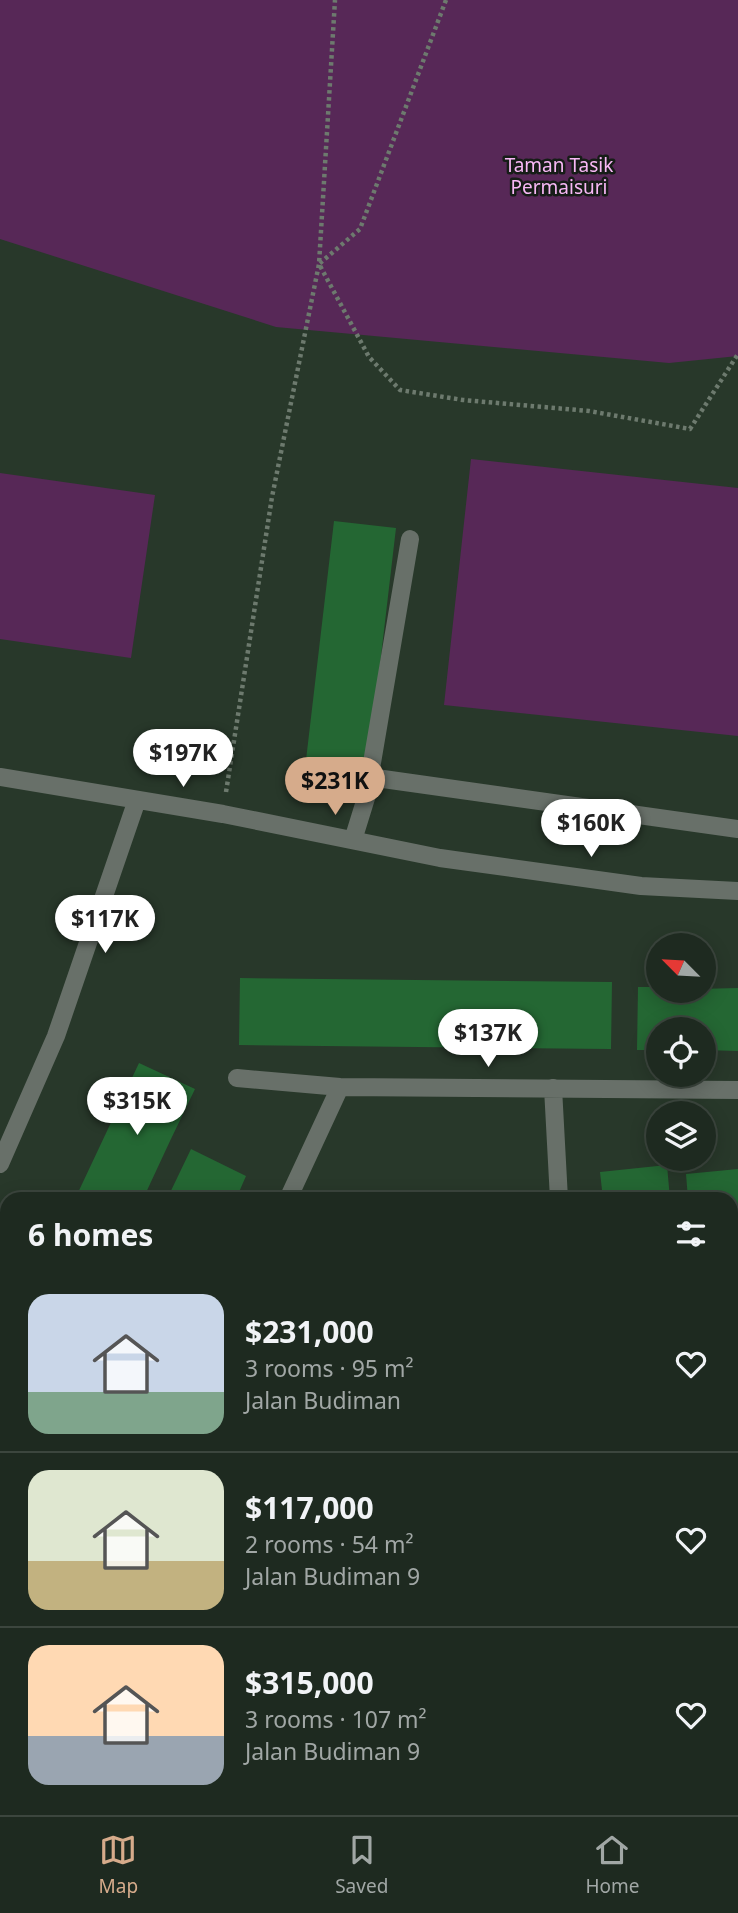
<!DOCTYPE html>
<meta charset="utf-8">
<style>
:root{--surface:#1e2a20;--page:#263229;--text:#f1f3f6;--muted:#a1a7a5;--line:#3c463e;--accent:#d6ab8b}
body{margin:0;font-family:"Noto Sans",sans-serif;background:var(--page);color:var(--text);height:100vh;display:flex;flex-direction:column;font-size:26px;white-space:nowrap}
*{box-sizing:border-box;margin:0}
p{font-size:23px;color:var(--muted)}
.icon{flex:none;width:38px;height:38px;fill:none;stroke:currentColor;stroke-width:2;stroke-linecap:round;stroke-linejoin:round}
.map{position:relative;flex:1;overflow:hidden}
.sheet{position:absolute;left:0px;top:1192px;width:738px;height:625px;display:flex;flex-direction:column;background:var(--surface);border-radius:21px 21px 0 0;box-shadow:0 4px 18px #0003,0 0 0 2px var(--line)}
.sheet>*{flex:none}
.needle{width:46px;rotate:294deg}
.controls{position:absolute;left:646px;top:933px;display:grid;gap:14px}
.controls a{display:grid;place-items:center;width:70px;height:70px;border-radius:50%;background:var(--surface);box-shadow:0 4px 18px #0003,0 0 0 2px var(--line);font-size:35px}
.price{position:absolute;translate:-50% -60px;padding:0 16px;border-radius:24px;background:#fff;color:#222;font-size:23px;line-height:46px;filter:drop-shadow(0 2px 4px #0008)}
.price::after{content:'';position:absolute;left:50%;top:42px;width:21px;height:16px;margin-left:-10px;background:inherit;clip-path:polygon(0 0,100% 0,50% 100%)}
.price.active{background:var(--accent);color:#111}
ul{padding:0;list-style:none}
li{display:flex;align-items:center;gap:21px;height:175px;padding:0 28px}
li+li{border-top:2px solid var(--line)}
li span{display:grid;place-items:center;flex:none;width:196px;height:140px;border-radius:21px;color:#555}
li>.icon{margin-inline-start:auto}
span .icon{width:84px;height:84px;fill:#fffc;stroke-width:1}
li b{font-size:30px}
h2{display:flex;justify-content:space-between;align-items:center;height:84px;padding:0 28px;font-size:30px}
.dock{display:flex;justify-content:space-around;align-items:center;height:98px;border-top:2px solid var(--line);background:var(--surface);font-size:19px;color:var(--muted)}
.dock a{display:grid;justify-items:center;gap:4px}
.dock .active{color:var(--accent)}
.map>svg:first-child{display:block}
.green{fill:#572857}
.building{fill:#246733}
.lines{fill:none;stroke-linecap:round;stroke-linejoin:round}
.path{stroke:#6d7a6e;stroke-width:4.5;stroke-dasharray:3.5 3.5;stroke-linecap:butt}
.minor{stroke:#687069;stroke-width:18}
.labels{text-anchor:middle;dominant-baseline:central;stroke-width:5;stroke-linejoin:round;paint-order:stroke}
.park-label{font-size:19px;fill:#f8b8f6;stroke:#161d17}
</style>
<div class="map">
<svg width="738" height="1815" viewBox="0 0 738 1815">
<rect width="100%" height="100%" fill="#28382a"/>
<path class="green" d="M0,0H738V356L669,363L276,327L0,239Z
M471,459L738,488V736L444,705Z
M0,473L155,495L131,658L0,639Z"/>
<path class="building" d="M334,521L396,528L368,767L306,760Z
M240,978L612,982L611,1049L239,1045Z
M638,987H658V990L738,988V1051L704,1050V1029H658V1050H637Z
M139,1063L195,1089L170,1141L143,1199H75Z
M191,1149L246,1176L236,1199H167Z
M667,1165L670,1199H603L600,1172Z
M738,1169V1515L732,1516V1199H688L686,1174Z
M7,1342V1472L0,1469V1357Z
M732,1567L738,1570V1643L732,1657Z
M0,1594L7,1597V1669L0,1665Z
M0,1683L7,1686V1751L0,1747Z
M135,1810H183L181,1815H146Z
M212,1810H277L289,1815H209Z
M301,1810H457L468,1815H312Z"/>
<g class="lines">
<path class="path" d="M446,0L360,229L319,264L369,357L400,390L463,400L589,411L690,429L738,354
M226,792L272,497L319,264L335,0"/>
<path class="minor" d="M0,777L223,814L440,858L641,886L738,891
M369,777L738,829
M353,840L366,798L410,539
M237,1078L340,1087L738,1090
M553,1088L559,1199
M0,1164L56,1036L137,800
M288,1199L340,1087
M0,1512L7,1516
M732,1769L738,1755
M0,1810L11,1815
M612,1810L624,1815
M710,1815L713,1810"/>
</g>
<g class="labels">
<g class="park-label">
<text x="559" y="165">Taman Tasik<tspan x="559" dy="22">Permaisuri</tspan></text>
</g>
</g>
</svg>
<div class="controls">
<a><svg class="needle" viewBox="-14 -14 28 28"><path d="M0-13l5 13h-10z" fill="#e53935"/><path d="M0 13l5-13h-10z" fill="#a1a7a5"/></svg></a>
<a><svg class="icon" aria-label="locate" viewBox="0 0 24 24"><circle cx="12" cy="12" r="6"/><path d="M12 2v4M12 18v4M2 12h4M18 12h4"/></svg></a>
<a><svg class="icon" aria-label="layers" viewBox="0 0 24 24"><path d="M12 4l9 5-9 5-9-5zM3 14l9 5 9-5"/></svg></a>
</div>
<b class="price" style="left:183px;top:789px">$197K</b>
<b class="price active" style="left:335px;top:817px">$231K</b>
<b class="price" style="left:591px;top:859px">$160K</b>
<b class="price" style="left:105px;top:955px">$117K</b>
<b class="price" style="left:488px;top:1069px">$137K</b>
<b class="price" style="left:137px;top:1137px">$315K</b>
<section class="sheet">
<h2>6 homes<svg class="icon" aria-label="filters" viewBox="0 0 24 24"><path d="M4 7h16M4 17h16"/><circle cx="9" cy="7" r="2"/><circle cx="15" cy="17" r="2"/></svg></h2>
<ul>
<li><span style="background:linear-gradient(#c9d6e8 70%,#7fa58c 0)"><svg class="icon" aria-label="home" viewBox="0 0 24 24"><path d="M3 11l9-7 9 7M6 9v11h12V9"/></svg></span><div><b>$231,000</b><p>3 rooms · 95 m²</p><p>Jalan Budiman</p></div><svg class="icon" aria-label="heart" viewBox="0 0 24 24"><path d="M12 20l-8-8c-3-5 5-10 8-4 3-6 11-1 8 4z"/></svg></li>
<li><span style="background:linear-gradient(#dfe7d0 65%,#c2b280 0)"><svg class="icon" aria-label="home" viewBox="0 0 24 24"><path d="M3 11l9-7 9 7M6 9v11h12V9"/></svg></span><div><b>$117,000</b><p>2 rooms · 54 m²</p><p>Jalan Budiman 9</p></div><svg class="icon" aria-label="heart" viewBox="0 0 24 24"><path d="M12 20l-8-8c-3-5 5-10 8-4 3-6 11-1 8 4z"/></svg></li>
<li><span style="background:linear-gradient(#ffd9b3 65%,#9aa5b1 0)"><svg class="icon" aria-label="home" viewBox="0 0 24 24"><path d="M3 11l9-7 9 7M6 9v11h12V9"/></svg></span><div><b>$315,000</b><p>3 rooms · 107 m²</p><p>Jalan Budiman 9</p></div><svg class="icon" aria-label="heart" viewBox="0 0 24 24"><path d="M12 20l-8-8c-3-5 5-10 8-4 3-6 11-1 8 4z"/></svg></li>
</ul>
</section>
</div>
<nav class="dock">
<a class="active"><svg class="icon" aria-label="map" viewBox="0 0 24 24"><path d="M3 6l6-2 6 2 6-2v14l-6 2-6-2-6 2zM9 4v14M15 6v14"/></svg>Map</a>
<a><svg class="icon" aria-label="saved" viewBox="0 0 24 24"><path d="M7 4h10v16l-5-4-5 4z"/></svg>Saved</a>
<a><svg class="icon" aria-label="home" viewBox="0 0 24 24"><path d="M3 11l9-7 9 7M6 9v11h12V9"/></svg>Home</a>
</nav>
